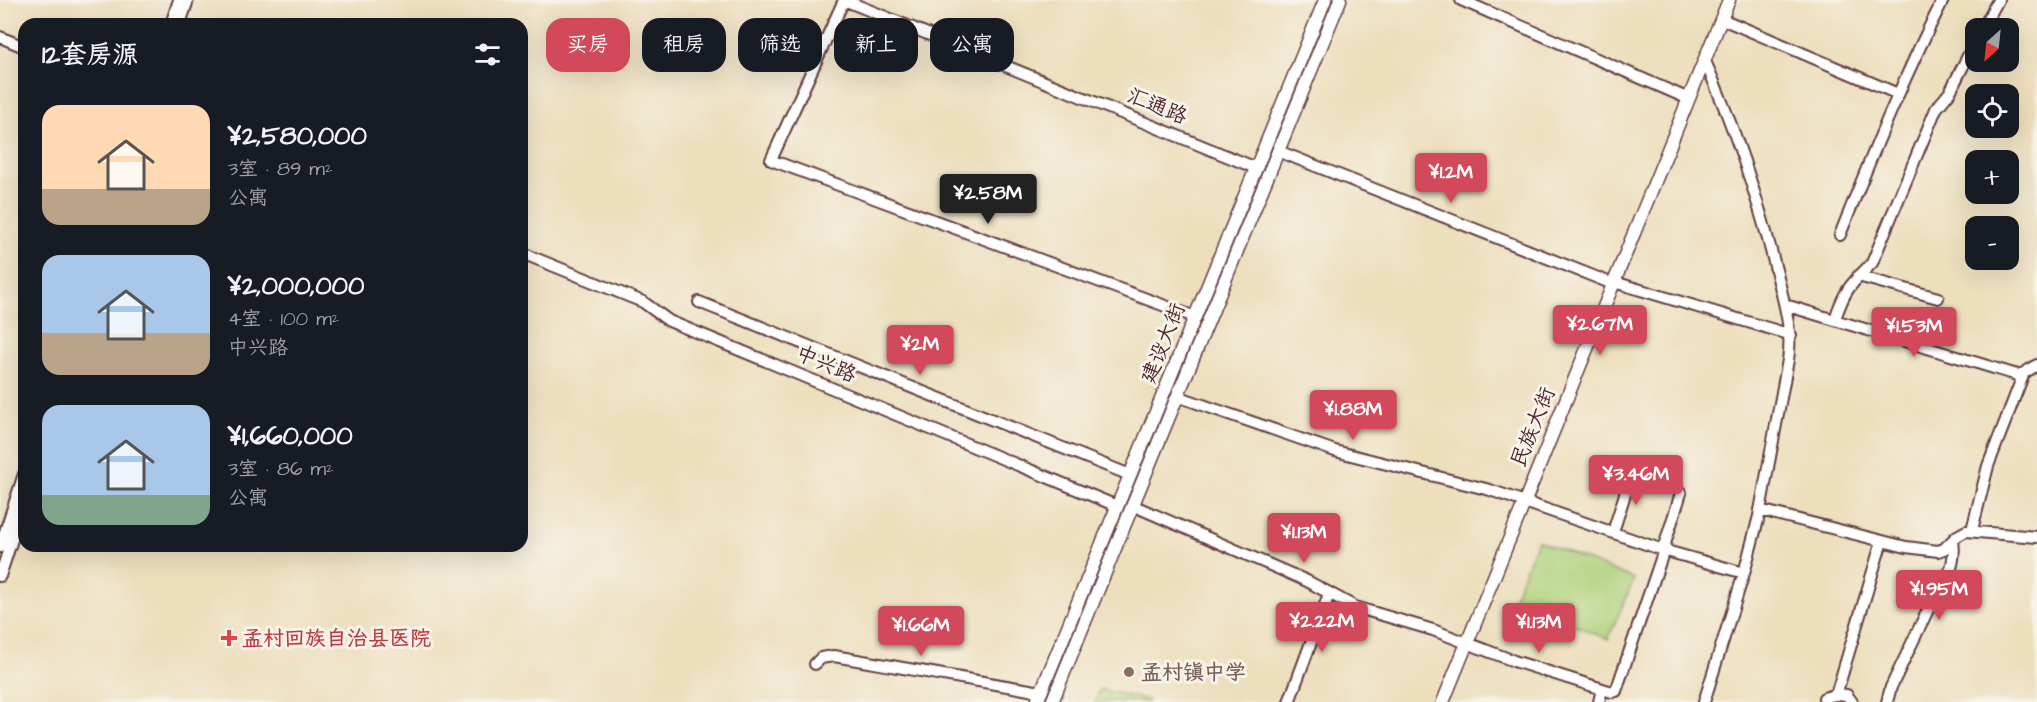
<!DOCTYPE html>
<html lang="zh">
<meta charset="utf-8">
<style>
:root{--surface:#171b24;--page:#242831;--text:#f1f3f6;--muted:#9ea1a6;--accent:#d1495b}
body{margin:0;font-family:"Architects Daughter","LXGW WenKai TC",sans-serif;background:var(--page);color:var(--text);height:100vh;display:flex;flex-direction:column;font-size:22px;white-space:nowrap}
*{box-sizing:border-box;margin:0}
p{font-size:20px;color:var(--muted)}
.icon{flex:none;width:33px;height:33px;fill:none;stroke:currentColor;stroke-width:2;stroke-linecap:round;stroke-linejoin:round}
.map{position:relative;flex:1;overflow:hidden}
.drawer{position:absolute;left:18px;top:18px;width:510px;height:534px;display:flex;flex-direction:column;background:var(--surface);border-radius:18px;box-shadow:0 6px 24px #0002}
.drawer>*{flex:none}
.guide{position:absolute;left:546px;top:18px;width:570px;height:54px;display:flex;gap:12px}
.needle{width:39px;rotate:207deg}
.fabs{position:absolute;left:1965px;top:18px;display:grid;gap:12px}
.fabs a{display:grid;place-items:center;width:54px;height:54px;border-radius:12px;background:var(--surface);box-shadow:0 6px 24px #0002;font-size:30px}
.price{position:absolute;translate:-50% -51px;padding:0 14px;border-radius:6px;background:var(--accent);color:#fff;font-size:20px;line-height:39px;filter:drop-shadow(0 2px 3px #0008)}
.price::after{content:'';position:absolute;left:50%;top:36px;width:18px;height:14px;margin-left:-9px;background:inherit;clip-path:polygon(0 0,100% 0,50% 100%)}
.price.active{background:#222;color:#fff}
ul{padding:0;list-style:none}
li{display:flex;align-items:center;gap:18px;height:150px;padding:0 24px}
li span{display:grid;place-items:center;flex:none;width:168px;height:120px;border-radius:18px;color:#555}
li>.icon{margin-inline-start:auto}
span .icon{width:72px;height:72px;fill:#fffc;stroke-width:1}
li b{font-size:26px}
h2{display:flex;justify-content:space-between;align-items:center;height:72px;padding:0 24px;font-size:26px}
.chip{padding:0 21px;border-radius:18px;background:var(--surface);box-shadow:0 6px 24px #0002;font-size:21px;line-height:54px}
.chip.active{background:var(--accent);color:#fff}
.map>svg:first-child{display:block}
.green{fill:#add17a;stroke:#7c7852;stroke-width:1.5}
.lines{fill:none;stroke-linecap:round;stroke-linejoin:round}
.minor-casing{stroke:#623c41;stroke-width:14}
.major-casing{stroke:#623c41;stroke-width:15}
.minor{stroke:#fff;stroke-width:10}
.major{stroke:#fff;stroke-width:12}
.health-dot{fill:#e0444e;stroke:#f7f3e8;stroke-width:2}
.education-dot{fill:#8d6e63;stroke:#f7f3e8;stroke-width:2}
.labels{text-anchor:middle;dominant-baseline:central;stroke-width:6;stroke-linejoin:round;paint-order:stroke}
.street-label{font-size:21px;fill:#4a1f2b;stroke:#f7f3e8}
.health-label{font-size:21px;font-weight:bold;fill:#be3a42;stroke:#f7f3e8;text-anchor:start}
.education-label{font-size:21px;font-weight:bold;fill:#785e54;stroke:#f7f3e8;text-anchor:start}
</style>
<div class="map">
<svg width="2037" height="702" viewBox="0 0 2037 702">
<rect width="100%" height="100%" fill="#f7f3e8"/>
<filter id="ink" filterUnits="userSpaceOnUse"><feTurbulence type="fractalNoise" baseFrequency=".0167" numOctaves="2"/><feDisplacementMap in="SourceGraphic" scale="12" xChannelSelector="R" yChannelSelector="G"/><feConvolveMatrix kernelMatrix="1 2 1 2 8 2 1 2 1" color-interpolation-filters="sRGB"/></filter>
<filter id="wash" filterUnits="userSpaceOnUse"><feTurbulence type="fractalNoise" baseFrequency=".008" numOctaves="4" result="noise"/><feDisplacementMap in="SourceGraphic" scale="24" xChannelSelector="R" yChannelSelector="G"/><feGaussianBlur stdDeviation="1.35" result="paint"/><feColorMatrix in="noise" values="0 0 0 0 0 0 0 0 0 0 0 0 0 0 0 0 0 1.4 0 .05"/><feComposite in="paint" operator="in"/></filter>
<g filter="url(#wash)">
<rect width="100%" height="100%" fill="#eddebc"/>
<path class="green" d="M1537,540L1634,579L1608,639L1513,600Z
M1100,689L1148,700L1147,702H1095Z"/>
</g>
<g filter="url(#ink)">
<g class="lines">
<g class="minor-casing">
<path id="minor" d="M844,0L771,160L1195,317
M844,0L1256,168
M1461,0L1689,99
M1722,19L1898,94
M171,24L179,0
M180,24L188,0
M1983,28L1998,0
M0,37L24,47
M1278,151L1613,284
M1840,235C1872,155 1904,76 1943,0
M522,253L643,302L669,321L1117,506
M1858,276L1938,298
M1614,282L1791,335
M699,302L1130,475
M1785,305L2017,375L2024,373L2037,365
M1835,319C1845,289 1850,285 1872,263L1936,109L1950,92L1976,40
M1177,396L1335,451L1490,490L1663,550L1744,573
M1132,505L1307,581L1355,607L1433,630L1514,661L1612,692L1616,691L1664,550
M1760,510L1906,547L1938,551L1944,549L1957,536L1966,531L2037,537
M1972,530L1988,466L2024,373
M1613,532L1632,472
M0,547L24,474
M1663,550L1681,493
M0,576L24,503
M815,664L821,658L834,656L1041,692
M1836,695L1882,541
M1824,698L1838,694L1847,695L1852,702
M1289,702L1329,594
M1599,702L1602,689
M1704,702L1744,573L1759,516L1788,360C1793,330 1784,303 1777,274C1759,201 1735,129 1705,61
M1887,702L1891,687L1936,593C1950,578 1956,561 1953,540"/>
</g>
<g class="major-casing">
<path id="major" d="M1037,702L1325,0
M1052,702L1340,0
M1443,702L1729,0"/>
</g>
<use href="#minor" class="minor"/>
<use href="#major" class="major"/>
</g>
</g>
<path class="health-dot" d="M226 629h6v6h6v6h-6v6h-6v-6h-6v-6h6z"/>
<circle class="education-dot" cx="1129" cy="672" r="6"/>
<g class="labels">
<g class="street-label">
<text transform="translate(1157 106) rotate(22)">汇通路</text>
<text transform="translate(1163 343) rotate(-68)">建设大街</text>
<text transform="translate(826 364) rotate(23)">中兴路</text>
<text transform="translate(1533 427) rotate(-68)">民族大街</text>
</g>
<g class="health-label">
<text x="242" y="638">孟村回族自治县医院</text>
</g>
<g class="education-label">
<text x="1141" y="672">孟村镇中学</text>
</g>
</g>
</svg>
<div class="fabs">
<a><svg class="needle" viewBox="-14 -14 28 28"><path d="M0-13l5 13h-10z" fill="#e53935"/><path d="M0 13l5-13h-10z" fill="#9ea1a6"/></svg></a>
<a><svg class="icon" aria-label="locate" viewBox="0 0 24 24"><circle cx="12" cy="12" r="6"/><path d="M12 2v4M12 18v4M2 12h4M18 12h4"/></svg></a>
<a>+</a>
<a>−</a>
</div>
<b class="price" style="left:1451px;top:204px">¥1.2M</b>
<b class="price active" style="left:988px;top:225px">¥2.58M</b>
<b class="price" style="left:1600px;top:356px">¥2.67M</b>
<b class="price" style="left:1914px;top:358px">¥1.53M</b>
<b class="price" style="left:920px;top:376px">¥2M</b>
<b class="price" style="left:1353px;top:441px">¥1.88M</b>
<b class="price" style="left:1636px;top:506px">¥3.46M</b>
<b class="price" style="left:1304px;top:564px">¥1.13M</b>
<b class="price" style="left:1939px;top:621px">¥1.95M</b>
<b class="price" style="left:1322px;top:653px">¥2.22M</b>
<b class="price" style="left:1539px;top:654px">¥1.13M</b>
<b class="price" style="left:921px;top:657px">¥1.66M</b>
<div class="guide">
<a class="chip active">买房</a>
<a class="chip">租房</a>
<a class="chip">筛选</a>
<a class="chip">新上</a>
<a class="chip">公寓</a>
</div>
<section class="drawer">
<h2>12套房源<svg class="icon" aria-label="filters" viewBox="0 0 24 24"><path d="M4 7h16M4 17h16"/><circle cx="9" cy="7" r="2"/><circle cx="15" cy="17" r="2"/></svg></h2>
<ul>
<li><span style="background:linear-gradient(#ffd9b3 70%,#b9a48a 0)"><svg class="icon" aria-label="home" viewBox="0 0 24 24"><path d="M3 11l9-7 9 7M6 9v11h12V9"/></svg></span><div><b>¥2,580,000</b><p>3室 · 89 m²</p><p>公寓</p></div></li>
<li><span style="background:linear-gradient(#a9c7e8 65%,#b9a48a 0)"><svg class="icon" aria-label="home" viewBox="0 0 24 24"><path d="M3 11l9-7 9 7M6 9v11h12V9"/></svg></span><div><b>¥2,000,000</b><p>4室 · 100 m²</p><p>中兴路</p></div></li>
<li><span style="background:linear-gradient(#a9c7e8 75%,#7fa58c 0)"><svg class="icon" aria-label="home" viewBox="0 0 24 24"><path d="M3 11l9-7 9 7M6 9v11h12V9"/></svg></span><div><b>¥1,660,000</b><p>3室 · 86 m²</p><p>公寓</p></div></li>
</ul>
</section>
</div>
